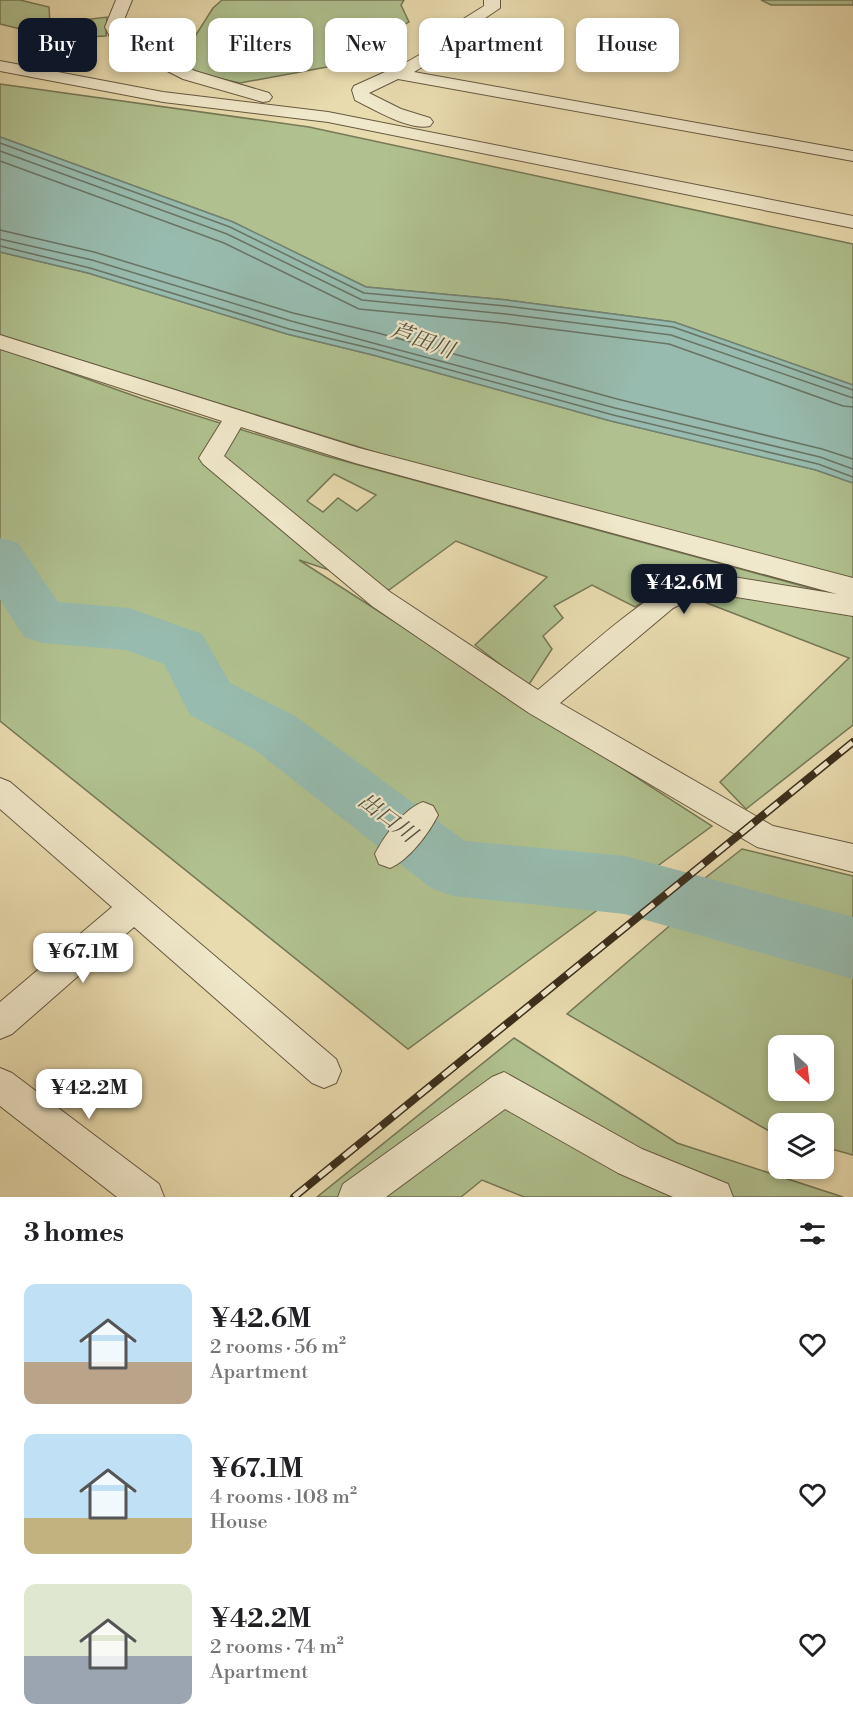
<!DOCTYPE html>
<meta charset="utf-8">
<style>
:root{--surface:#fff;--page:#f6f6f6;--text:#202124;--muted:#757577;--accent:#111827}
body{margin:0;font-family:"Libre Bodoni","Noto Serif JP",serif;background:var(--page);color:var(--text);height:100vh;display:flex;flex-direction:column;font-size:22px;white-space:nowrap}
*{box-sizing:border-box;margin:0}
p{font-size:20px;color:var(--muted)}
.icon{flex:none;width:33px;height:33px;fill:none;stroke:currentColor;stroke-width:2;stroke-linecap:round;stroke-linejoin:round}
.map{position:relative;height:1197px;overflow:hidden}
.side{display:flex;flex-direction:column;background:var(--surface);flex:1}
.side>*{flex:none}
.top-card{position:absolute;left:18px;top:18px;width:818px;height:54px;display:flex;gap:12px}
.needle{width:39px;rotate:153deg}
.buttons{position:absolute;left:768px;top:1035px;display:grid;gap:12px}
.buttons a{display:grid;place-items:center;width:66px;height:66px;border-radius:12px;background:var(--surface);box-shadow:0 3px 9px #0003;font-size:30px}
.price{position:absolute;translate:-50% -51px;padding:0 14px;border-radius:12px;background:#fff;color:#222;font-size:20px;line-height:39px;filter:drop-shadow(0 2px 3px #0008)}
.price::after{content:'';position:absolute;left:50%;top:36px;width:18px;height:14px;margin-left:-9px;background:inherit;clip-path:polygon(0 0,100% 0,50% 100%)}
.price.selected{background:var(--accent);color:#fff}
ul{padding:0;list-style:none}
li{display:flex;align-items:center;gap:18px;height:150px;padding:0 24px}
li span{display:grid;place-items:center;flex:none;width:168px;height:120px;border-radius:12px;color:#555}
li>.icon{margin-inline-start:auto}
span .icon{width:72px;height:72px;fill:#fffc;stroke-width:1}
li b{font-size:26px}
h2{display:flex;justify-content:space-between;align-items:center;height:72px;padding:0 24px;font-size:26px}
.chip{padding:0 21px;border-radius:12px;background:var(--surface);box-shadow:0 3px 9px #0003;font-size:21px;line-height:54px}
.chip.selected{background:var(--accent);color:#fff}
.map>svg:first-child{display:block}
.green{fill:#b0c18f;stroke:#767856;stroke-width:1.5;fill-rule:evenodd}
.water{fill:#97bbae;stroke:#728374;stroke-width:1.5}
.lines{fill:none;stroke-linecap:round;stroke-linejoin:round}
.shore{stroke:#697465;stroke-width:1.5}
.river{fill:#97bbae;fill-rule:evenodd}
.street-casing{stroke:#665940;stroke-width:2}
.street{fill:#f0e8ca;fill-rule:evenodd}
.rail-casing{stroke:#3b2e1c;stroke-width:8}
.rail{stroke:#f0e8ca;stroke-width:5;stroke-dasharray:16;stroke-linecap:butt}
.labels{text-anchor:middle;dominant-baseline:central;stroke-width:4.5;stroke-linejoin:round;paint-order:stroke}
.water-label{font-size:22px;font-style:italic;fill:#525140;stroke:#f0e8ca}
</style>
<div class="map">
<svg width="853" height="1197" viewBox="0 0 853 1197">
<rect width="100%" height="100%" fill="#e8dbae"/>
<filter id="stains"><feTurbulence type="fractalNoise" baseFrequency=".00333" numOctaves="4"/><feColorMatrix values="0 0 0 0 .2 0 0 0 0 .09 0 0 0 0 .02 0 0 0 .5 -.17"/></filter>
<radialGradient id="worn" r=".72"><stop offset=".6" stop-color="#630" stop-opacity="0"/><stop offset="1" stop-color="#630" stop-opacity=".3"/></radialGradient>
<path class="green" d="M0,0H20L49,7L50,24L107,17L106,36C69,39 36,34 0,24Z
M222,0H404L401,5L409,22L327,67L240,83L203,75L160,54L187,49L213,8Z
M761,0H853V5H771Z
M0,84L309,127L853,244V385L674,322L507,300L366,287L233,222L0,137Z
M0,252L88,273L287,334L373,355L611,421L816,470L853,483V580L426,468L0,335Z
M0,348L143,399L326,456L832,594L686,573L635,607L592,585L554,606L563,618L543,636L552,649L528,686L475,645L547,577L456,541L389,590L299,560L712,826L408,1049L0,721ZM334,474L376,495L357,511L338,498L323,512L307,501Z
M710,590L853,608V725L746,809L720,782L849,658L686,595Z
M742,849L853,876V930L690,890Z
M681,916L853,962V1155L824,1147V1124H778V1135H776L567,1014ZM778,1046H824V1090H778Z
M514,1038L677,1143L843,1197H524L482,1180L461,1197H317Z"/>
<path class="water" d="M0,137L233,222L366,287L507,300L674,322L853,385V483L816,470L611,421L373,355L287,334L88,273L0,252Z"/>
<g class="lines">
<path class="shore" d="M0,143L230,227L364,293L506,306L673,327L853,390
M0,151L227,234L362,300L506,314L671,335L853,398
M0,161L224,243L359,309L505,323L669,344L843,406L853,407
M0,230L94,252L293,313L378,333L617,399L822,449L853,459
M0,239L92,260L291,321L615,408L820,457L853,469
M0,246L90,268L289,329L374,349L613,415L818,464L853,477"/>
<path class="river" d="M0,538L18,543L58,602L129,608L202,634L230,683L295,716L465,841L625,856L853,917V979L625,914L453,896L431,888L255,750L190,715L164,664L126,650L43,643L24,637L0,599Z"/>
<g class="street-casing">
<path id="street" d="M116,0H132L121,27L126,37L195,71L269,93L272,97L269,101L263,102L183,79L113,43L105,27Z
M484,0H500V8L472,27L452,49L414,72L853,151V161L398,79L369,93L401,109L430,118L433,122L430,126C410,131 373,109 355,100L352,90L354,86L407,62L440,43L460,21L484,6Z
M0,61L163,92L328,112L853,216V228L328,122L163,102L0,71Z
M0,335L359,448L853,578V616L705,592L673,608L560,703L773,826L853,844V872L757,847L529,713L372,606L203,464L199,458L222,421L0,349ZM241,427L355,463L837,594L702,572C646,590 584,652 538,690L390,592L224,456Z
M0,778L10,782L336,1059L341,1071L336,1083L324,1088L312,1083L134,927L12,1034L0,1039V1002L112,907L0,809Z
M423,802L433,806L438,815C429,833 409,860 390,868L379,864L375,854C384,836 404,809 423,802Z
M0,1068L12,1073L159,1184L164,1197H117L0,1106Z
M504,1072L642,1149L728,1184L733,1197H673L618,1173L505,1109L386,1197H338L343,1184L492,1077Z"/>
</g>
<use href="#street" class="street"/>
<g class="rail-casing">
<path id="rail" d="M294,1197L853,742"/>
</g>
<use href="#rail" class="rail"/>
</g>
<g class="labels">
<g class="water-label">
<text transform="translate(422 341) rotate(20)">芦田川</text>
<text transform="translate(387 818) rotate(37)">出口川</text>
</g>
</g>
<rect width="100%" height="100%" filter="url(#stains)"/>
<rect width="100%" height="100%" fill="url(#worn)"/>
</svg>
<div class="buttons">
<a><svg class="needle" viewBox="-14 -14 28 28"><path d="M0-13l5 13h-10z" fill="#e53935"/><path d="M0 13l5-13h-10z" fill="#757577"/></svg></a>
<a><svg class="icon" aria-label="layers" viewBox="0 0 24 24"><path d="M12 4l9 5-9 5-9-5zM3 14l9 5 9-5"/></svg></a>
</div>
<b class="price selected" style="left:684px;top:615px">¥42.6M</b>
<b class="price" style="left:83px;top:984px">¥67.1M</b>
<b class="price" style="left:89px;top:1120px">¥42.2M</b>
<div class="top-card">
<a class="chip selected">Buy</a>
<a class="chip">Rent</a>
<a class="chip">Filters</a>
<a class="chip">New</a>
<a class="chip">Apartment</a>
<a class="chip">House</a>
</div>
</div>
<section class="side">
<h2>3 homes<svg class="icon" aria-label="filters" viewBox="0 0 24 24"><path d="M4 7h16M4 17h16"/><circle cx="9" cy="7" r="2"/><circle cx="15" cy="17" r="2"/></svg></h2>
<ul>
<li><span style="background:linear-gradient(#bfe0f5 65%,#b9a48a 0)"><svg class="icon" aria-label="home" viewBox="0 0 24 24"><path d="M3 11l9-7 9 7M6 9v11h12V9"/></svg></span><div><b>¥42.6M</b><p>2 rooms · 56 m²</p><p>Apartment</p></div><svg class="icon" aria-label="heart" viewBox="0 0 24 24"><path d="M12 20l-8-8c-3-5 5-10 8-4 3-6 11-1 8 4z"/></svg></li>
<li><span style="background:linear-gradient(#bfe0f5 70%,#c2b280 0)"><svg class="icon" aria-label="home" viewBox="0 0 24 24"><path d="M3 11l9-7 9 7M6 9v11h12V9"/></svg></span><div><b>¥67.1M</b><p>4 rooms · 108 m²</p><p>House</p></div><svg class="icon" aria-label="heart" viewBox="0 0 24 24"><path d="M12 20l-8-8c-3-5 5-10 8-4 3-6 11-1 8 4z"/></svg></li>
<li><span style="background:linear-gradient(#dfe7d0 60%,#9aa5b1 0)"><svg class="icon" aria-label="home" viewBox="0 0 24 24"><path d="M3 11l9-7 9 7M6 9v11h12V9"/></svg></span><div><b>¥42.2M</b><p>2 rooms · 74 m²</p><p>Apartment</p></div><svg class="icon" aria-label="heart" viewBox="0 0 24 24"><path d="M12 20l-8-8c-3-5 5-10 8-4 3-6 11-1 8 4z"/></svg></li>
</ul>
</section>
